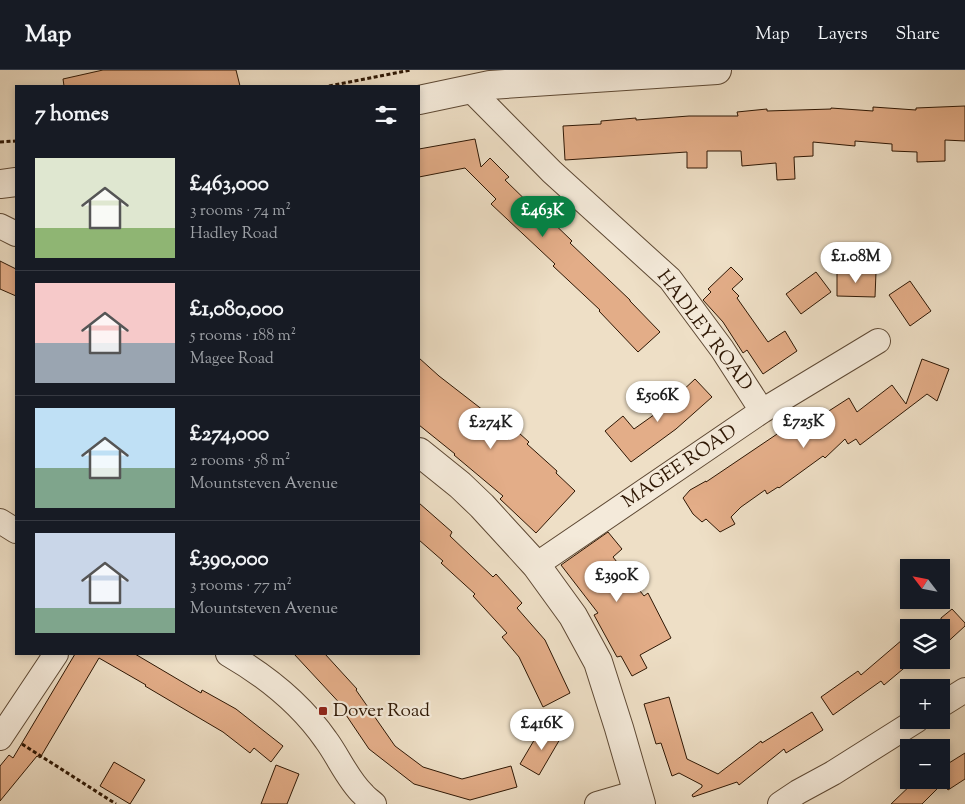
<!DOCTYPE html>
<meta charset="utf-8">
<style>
:root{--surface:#171b24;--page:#242831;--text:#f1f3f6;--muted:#9ea1a6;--line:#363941;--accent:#0b8043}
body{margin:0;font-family:"Sorts Mill Goudy",serif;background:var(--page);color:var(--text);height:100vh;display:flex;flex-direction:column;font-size:19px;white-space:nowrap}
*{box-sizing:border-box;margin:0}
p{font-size:16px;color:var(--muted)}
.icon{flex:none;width:28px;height:28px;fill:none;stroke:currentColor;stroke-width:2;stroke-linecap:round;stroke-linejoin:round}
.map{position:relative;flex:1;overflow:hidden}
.sheet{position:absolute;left:15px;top:15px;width:405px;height:570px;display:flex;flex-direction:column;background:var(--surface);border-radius:0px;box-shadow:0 2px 8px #0003}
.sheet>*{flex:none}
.needle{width:32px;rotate:302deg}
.buttons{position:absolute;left:900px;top:489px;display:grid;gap:10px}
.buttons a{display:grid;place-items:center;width:50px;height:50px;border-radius:0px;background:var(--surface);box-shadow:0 2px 8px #0003;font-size:25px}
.price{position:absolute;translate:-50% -42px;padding:0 11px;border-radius:18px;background:#fff;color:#222;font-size:16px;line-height:32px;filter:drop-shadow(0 1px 2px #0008)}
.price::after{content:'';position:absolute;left:50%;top:30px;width:15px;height:11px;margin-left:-8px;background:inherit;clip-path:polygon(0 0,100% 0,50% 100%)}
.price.selected{background:var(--accent);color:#fff}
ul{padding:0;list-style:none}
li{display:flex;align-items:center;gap:15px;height:125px;padding:0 20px}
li+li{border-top:1px solid var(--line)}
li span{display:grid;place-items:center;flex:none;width:140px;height:100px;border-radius:0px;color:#555}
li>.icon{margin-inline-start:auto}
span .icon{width:60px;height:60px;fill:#fffc;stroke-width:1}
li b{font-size:21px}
h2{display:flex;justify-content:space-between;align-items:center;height:60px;padding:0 20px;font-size:21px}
header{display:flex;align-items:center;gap:30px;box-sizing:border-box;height:70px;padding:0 25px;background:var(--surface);border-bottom:1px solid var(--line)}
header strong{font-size:24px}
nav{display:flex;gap:28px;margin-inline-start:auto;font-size:18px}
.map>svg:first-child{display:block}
.building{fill:#e3ad88;stroke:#2e1704}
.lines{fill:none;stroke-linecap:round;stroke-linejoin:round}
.minor-casing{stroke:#5e4934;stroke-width:26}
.tertiary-casing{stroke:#5e4934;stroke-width:30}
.path{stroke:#2e1704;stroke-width:3;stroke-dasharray:4 2.5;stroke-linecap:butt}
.minor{stroke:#f4eada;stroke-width:24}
.tertiary{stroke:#f4eada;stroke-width:28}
.poi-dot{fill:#8f2418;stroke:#f4eada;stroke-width:2}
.labels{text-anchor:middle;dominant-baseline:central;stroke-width:4.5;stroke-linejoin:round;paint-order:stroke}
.street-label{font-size:19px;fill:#2e1704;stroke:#f4eada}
.poi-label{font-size:19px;fill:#2e1704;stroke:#f4eada;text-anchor:start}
</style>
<header>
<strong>Map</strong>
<nav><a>Map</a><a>Layers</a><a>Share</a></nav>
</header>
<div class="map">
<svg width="965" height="734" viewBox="0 0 965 734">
<rect width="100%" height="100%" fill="#eedfc6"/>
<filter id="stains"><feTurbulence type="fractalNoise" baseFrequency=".004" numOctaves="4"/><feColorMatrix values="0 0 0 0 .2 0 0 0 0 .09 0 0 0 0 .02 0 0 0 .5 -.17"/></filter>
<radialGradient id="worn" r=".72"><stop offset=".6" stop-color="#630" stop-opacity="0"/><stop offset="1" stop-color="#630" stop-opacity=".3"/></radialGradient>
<path class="building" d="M103,0H236L240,16H64L63,9Z
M965,36V71L945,70V91L917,92V82L892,81V74L855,71V76L813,72V86L794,87L795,109L777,110L776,93L742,96L741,81H707V98H687V82L565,90L563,56L601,54V51L636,48V50L689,46H738L737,42L767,39V41L831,39V38L873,41V37L916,40V38Z
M475,69L481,97L490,88L509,107L505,110L542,146L544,144L572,171L570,173L630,230V231L660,262L638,282L599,241L600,240L553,196L555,194L491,134L496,129L465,98L419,107V79Z
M0,191L16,199V226L0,219Z
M731,197L743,209L732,219L739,226L737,228L768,272L785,261L797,281L763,304L747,280L743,283L723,252L703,230L711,222L708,219Z
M837,201L876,202L875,227L837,226Z
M816,202L831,222L801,244L786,224Z
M910,211L931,241L910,256L889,225Z
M419,288L439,306L488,344L492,340L509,354L529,372L527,374L557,401L556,403L575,421L536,463L500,429L503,426L454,385L455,384L419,355Z
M922,289L949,299L937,331L927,324L860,375L856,369L848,374L845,369L825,388L823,386L779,418L778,417L767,424L765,420L741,437L731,447L735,454L720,462L706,449L702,452L693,444L683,428L690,420L706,411V412L789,356L791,359L814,339L821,346L849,328L857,342L892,315L906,334Z
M695,309L712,327L676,359L631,392L605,361L623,346L634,359L665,337Z
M419,433L452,462L450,466L493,507L496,504L522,533L517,538L545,570L570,623L543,637L519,587L502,567L507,563L473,526L475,524L441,493L443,491L419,470Z
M608,462L622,479L613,487L644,526L648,523L671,568L640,585L647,598L632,606L621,586L617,587L594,545L598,543L561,495Z
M952,539L965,553V556L941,578V548Z
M909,564V594L884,615L881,611L833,645L821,627L858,601L861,605Z
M75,584H135L201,623L202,620L236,639L283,676L271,692L254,678L250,683L223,662L145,616L146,615L99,588L40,688L37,686L0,731V696L9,685L13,688Z
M294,584H325L357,619L356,620L395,676L423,697L462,709L511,696L517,717L470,730L414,714L369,679L344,642L346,640Z
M669,627L687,689L718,704L761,671L762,673L812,642L823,660L786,683L784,679L739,715L737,712L693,727L692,725L702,717V715L679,703L672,706L661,673L656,674L644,634Z
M567,657L539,705L520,694L536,667Z
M965,683V709L948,720L943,713L922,734H891L916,710H941V698Z
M114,692L145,710L130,734L100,716Z
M276,695L299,704L287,734H261Z"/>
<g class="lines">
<g class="minor-casing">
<path id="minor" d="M470,19L552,102L670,209L722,279L762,341
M0,156L16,164
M0,451L16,461
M536,495L762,341L878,271
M228,584C266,606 301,634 326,670C338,686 348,710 363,724C366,728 371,731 374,734
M941,635L965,620
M0,668L56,584
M597,734L638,722
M780,734L798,722L833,703L917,650"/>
</g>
<g class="tertiary-casing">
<path id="tertiary" d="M419,30L490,15L717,0
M0,114L16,112
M419,382L460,415L482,436L536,495L573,546L598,592L619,658L641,734"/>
</g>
<path class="path" d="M329,16L411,0
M0,72L16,71
M22,674L116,734"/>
<use href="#minor" class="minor"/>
<use href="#tertiary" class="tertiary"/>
</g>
<rect class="poi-dot" x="318" y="636" width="10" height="10" rx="2.5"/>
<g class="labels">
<g class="street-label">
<text transform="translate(704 261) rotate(53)">HADLEY ROAD</text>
<text transform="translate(680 397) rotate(-34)">MAGEE ROAD</text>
</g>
<g class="poi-label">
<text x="333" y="641">Dover Road</text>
</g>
</g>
<rect width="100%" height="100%" filter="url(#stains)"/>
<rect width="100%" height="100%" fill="url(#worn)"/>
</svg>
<div class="buttons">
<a><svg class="needle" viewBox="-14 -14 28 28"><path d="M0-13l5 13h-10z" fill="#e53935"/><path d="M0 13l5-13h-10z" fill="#9ea1a6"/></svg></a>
<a><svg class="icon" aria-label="layers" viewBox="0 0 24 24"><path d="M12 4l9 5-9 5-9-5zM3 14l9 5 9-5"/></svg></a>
<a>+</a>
<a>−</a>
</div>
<b class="price selected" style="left:543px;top:168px">£463K</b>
<b class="price" style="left:856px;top:214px">£1.08M</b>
<b class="price" style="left:658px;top:353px">£506K</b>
<b class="price" style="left:804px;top:379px">£725K</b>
<b class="price" style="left:491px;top:380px">£274K</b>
<b class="price" style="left:617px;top:533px">£390K</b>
<b class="price" style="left:542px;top:681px">£416K</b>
<section class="sheet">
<h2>7 homes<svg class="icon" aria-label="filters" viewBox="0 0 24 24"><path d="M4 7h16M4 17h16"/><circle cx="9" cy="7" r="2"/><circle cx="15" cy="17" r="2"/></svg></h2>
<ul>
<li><span style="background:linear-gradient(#dfe7d0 70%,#8fb573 0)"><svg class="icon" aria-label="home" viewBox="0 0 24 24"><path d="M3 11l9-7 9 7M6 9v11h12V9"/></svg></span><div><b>£463,000</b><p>3 rooms · 74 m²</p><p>Hadley Road</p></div></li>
<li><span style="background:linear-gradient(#f6c9c9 60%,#9aa5b1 0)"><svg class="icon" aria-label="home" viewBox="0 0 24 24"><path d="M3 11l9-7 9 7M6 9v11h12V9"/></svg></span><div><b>£1,080,000</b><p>5 rooms · 188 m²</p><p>Magee Road</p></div></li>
<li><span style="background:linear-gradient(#bfe0f5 60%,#7fa58c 0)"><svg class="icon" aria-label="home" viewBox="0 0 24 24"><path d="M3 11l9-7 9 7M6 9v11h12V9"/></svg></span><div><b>£274,000</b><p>2 rooms · 58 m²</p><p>Mountsteven Avenue</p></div></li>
<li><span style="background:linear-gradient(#c9d6e8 75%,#7fa58c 0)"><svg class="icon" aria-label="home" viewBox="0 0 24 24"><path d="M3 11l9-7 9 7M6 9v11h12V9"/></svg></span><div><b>£390,000</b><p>3 rooms · 77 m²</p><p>Mountsteven Avenue</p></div></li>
</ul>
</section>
</div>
